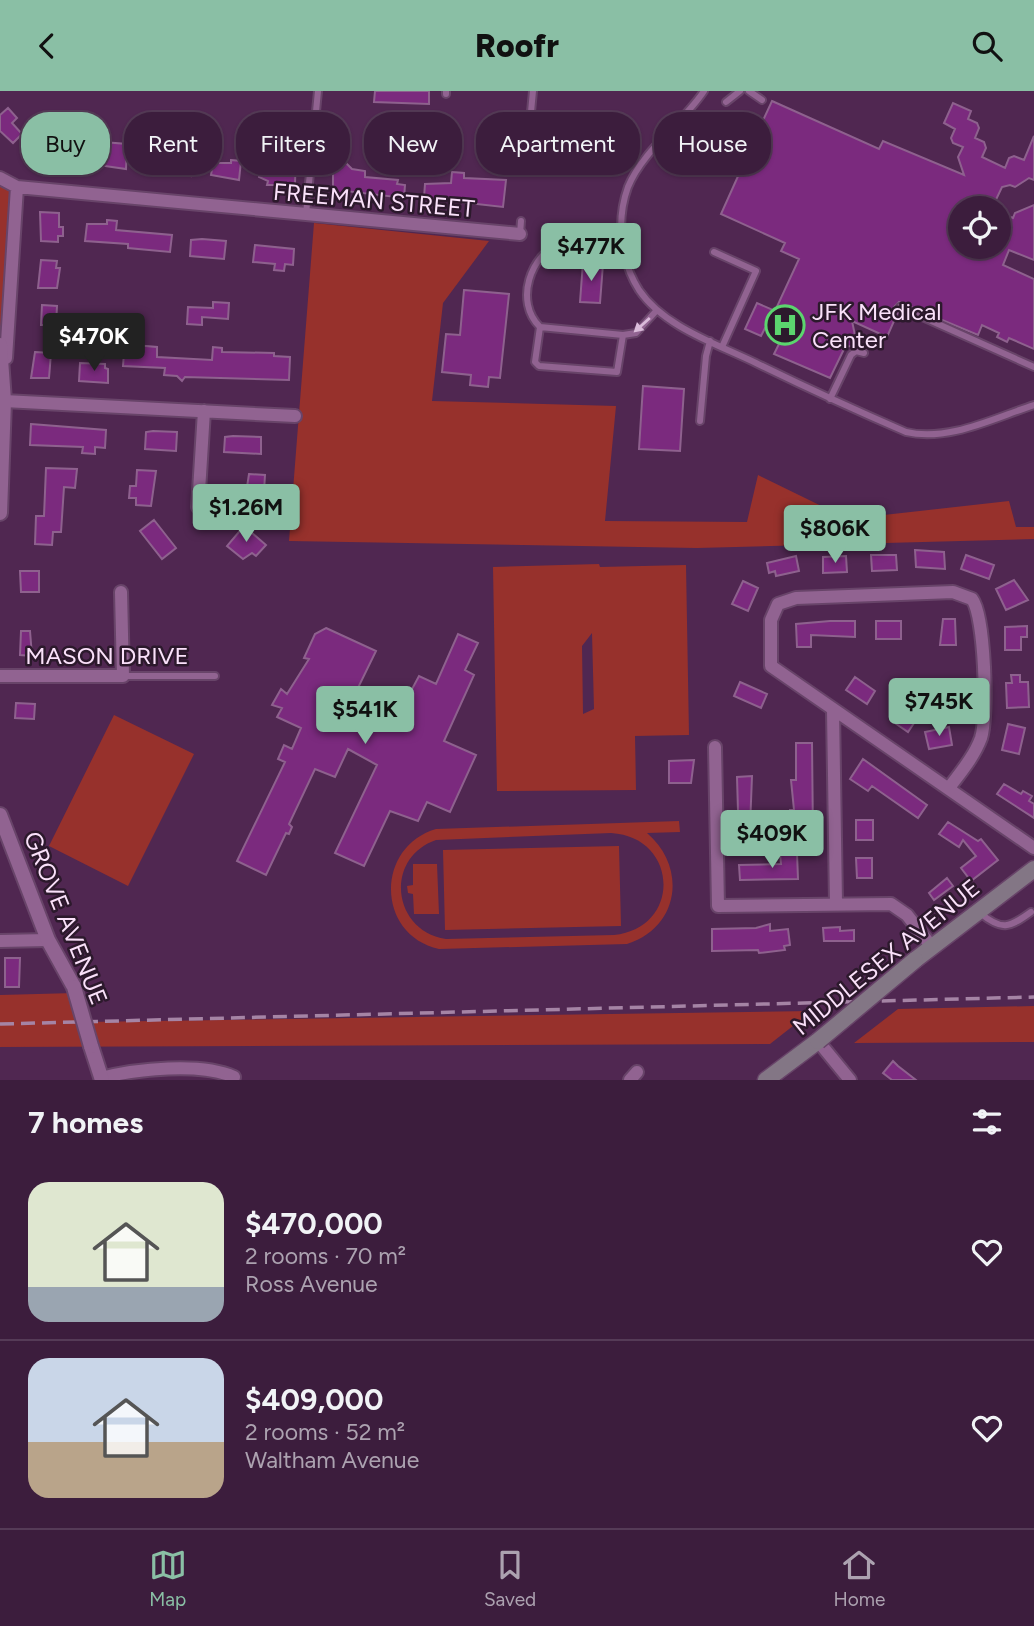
<!DOCTYPE html>
<meta charset="utf-8">
<style>
:root{--surface:#3c1d3d;--page:#432644;--text:#f1f3f6;--muted:#aca2b0;--line:#553b57;--accent:#8abfa5}
body{margin:0;font-family:Figtree,sans-serif;background:var(--page);color:var(--text);height:100vh;display:flex;flex-direction:column;font-size:26px;white-space:nowrap}
*{box-sizing:border-box;margin:0}
p{font-size:23px;color:var(--muted)}
.icon{flex:none;width:38px;height:38px;fill:none;stroke:currentColor;stroke-width:2;stroke-linecap:round;stroke-linejoin:round}
.map{position:relative;height:989px;overflow:hidden}
.panel{display:flex;flex-direction:column;background:var(--surface);flex:1}
.panel>*{flex:none}
.banner{position:absolute;left:21px;top:21px;width:992px;height:63px;display:flex;gap:14px}
.fabs{position:absolute;left:948px;top:105px;display:grid;gap:14px}
.fabs a{display:grid;place-items:center;width:63px;height:63px;border-radius:50%;background:var(--surface);box-shadow:0 2px 5px #0004,0 0 0 2px var(--line);font-size:35px}
.price{position:absolute;translate:-50% -60px;padding:0 16px;border-radius:7px;background:var(--accent);color:#111;font-size:23px;line-height:46px;filter:drop-shadow(0 2px 4px #0008)}
.price::after{content:'';position:absolute;left:50%;top:42px;width:21px;height:16px;margin-left:-10px;background:inherit;clip-path:polygon(0 0,100% 0,50% 100%)}
.price.active{background:#222;color:#fff}
ul{padding:0;list-style:none}
li{display:flex;align-items:center;gap:21px;height:175px;padding:0 28px}
li+li{border-top:2px solid var(--line)}
li span{display:grid;place-items:center;flex:none;width:196px;height:140px;border-radius:21px;color:#555}
li>.icon{margin-inline-start:auto}
span .icon{width:84px;height:84px;fill:#fffc;stroke-width:1}
li b{font-size:30px}
h2{display:flex;justify-content:space-between;align-items:center;height:84px;padding:0 28px;font-size:30px}
.tag{padding:0 24px;border-radius:28px;background:var(--surface);box-shadow:0 2px 5px #0004,0 0 0 2px var(--line);font-size:24px;line-height:63px}
.tag.active{background:var(--accent);color:#111}
header{display:flex;justify-content:space-between;align-items:center;height:91px;padding:0 28px;background:var(--accent);color:#111;font-size:32px;font-weight:800}
.tabs{display:flex;justify-content:space-around;align-items:center;height:98px;border-top:2px solid var(--line);background:var(--surface);font-size:19px;color:var(--muted)}
.tabs a{display:grid;justify-items:center;gap:4px}
.tabs .active{color:var(--accent)}
.map>svg:first-child{display:block}
.green{fill:#97312c;fill-rule:evenodd}
.building{fill:#7b2a7e;stroke:#8e618e;stroke-width:2}
.lines{fill:none;stroke-linecap:round;stroke-linejoin:round}
.service-casing{stroke:#684469;stroke-width:10}
.minor-casing{stroke:#684469;stroke-width:16}
.tertiary-casing{stroke:#684469;stroke-width:18}
.secondary-casing{stroke:#684469;stroke-width:19}
.service{stroke:#916391;stroke-width:6}
.minor{stroke:#916391;stroke-width:12}
.tertiary{stroke:#916391;stroke-width:14}
.secondary{stroke:#837685;stroke-width:16}
.rail{stroke:#a584a5;stroke-width:3.5;stroke-dasharray:14 7;stroke-linecap:butt}
.tertiary-bridge-casing{stroke:#684469;stroke-width:18;stroke-linecap:butt}
.secondary-bridge-casing{stroke:#684469;stroke-width:19;stroke-linecap:butt}
.tertiary-bridge{stroke:#916391;stroke-width:14}
.secondary-bridge{stroke:#837685;stroke-width:16}
.oneway{fill:#dabbda}
.labels{text-anchor:middle;dominant-baseline:central;stroke-width:5;stroke-linejoin:round;paint-order:stroke}
.street-label{font-size:24px;fill:#fae1fa;stroke:#2c192c}
.poi-label{font-size:24px;fill:#fae1fa;stroke:#2c192c;text-anchor:start}
</style>
<header><svg class="icon" aria-label="back" viewBox="0 0 24 24"><path d="M15 5l-7 7 7 7"/></svg>Roofr<svg class="icon" aria-label="search" viewBox="0 0 24 24"><circle cx="10" cy="10" r="6"/><path d="M15 15l6 6"/></svg></header>
<div class="map">
<svg width="1034" height="989" viewBox="0 0 1034 989">
<rect width="100%" height="100%" fill="#502751"/>
<path class="green" d="M0,87L17,96L10,201L0,254Z
M314,132L489,150L443,212L432,310L616,315L605,430L747,431L758,384L848,428L1009,410L1016,436H1034V448L697,457L289,450Z
M599,473L600,476L686,474L689,644L635,645L636,699L497,700L493,476ZM592,542L594,618L583,623L582,555Z
M114,624L194,663L128,795L49,755Z
M679,730L680,741L647,742C687,776 680,836 627,853L439,858C376,844 375,756 436,738ZM611,742C679,746 682,837 614,844L446,848C392,840 384,767 436,749Z
M619,755L621,835L445,839L443,759Z
M413,773H437L439,823H414L413,803L408,802L407,795L413,794Z
M75,902L85,931L812,920L770,953L0,956V904Z
M1034,915V951L854,952L898,918Z"/>
<path class="building" d="M375,0H429V13L374,11Z
M772,10L879,58L883,50L964,84L958,66L963,56L953,52L951,47L955,38L944,32L953,12L971,20L968,28L977,32L979,37L975,47L984,51L986,57L982,66L1005,77L1009,67L1014,65L1024,69L1034,45V89L1029,87L1015,96L1010,94L1002,96L992,117H961V156H999L1002,123L1013,127L1015,122L1034,114V169L1009,159L1003,174L1034,188V258L1009,247L1007,251L997,246L999,242L982,234L978,244L899,211L894,216L898,221L887,246L852,230L857,254L845,256L830,287L774,263L783,245L765,237L761,245L745,238L757,212L775,220L799,168L781,160L785,152L721,123L748,63L730,56L742,28L760,36Z
M8,17L17,27L12,32L22,43L13,52L0,40V24Z
M103,51L127,53L126,78L91,73L92,58L101,59Z
M44,52L64,54L63,63L72,64L71,75L42,72Z
M280,55L296,56L295,94H267L268,90L259,86L261,71L264,67L278,68Z
M157,65L193,68L191,85L156,80Z
M231,69L241,70L239,89L211,84L213,72H231Z
M333,73H347L352,78L365,80V86L398,89L397,93L405,94L404,107L346,100L345,107L333,106Z
M452,81L464,82V87L506,89L503,116L424,107L425,93L451,92Z
M40,121L59,122V136H63V145H58V151L41,150Z
M107,129L117,130L116,139L172,144L170,161L128,157V153L85,150L87,133H107Z
M202,148L226,150L224,168L190,165L191,149Z
M255,154L294,158L293,174L285,173L284,180L274,179L275,173L253,171Z
M41,169L57,170L56,177H60L57,197H38Z
M583,171L603,173L600,212L580,211Z
M464,199L509,203L500,287L489,286L488,296L470,294L471,284L442,281L446,243L460,244Z
M213,211L229,212L228,228L202,226V234L187,233L188,216L213,217Z
M42,214L57,215L56,234H41Z
M134,254L157,256V266L212,269L213,256L222,257V261L274,262V265L290,266L289,289L185,286L182,290L177,285L164,284L165,277L123,275L124,262L134,263Z
M35,261L51,262L49,287H31Z
M80,272L105,273V277L108,278V292L79,290Z
M643,295L684,298L680,360L639,358Z
M31,333L106,339L105,357L95,356V363L82,362L83,356L30,354Z
M153,340L177,341L176,360L145,358L146,341Z
M233,345L261,346V363L224,361L225,346Z
M46,377L77,378L75,397L64,396L61,441H53L52,454L35,453L36,425H44Z
M137,379L156,380L151,415L136,414V407H129L130,395H136Z
M249,383L265,384L263,417L244,415Z
M154,429L176,457L162,468L140,440Z
M244,435L266,454L256,465L252,462L243,468L227,455Z
M915,459L944,461L945,478L916,476Z
M871,464H896L897,479L872,480Z
M966,464L994,474L989,488L961,478Z
M796,465L799,480L776,485L775,480L769,482L767,472Z
M846,465L847,481L823,482V466Z
M20,480H39V501H21Z
M1014,489L1028,509L1006,519L996,498Z
M743,490L758,497L748,520L732,513Z
M943,528H955L956,554H940Z
M830,530H855V546L811,544V556H797L796,533Z
M876,530H901V548H876Z
M1027,535V546H1021V559H1005V536Z
M326,537L376,560L353,607L396,628L419,585L436,593L458,543L478,552L465,579L474,584L444,650L476,664L450,721L427,711L418,730L390,720L364,775L335,762L377,674L348,658L335,686L315,678L289,733L292,736L289,743L286,742L266,784L237,770L285,671L278,668L284,654L292,658L301,637L277,626L282,617L272,614L281,598L287,603L309,568L304,567L315,543Z
M21,540H30L32,565L20,564Z
M1011,584H1020V591H1028L1029,616L1007,617L1006,592H1012Z
M855,586L875,600L867,613L846,599Z
M941,589H957V612L942,613Z
M740,591L767,603L761,617L734,605Z
M16,612L35,613L34,628L15,627Z
M900,618L916,629L908,641L892,630Z
M1008,633L1025,637L1019,663L1002,659Z
M949,636L952,654L929,658L925,641Z
M796,652H812L813,746L797,747L796,739H791L790,719H794L791,689H796Z
M863,668L927,714L918,727L872,695L868,700L850,688Z
M694,669L691,692H669V670Z
M752,685L750,736L734,737L733,720H738L737,686Z
M1004,693L1021,703L1023,700L1032,705L1029,710L1034,713V727L997,703Z
M856,729H873V749H856Z
M948,731L978,750L981,748L998,769L971,790L961,777L976,765L963,749L959,756L939,743Z
M797,762L798,788L740,789L739,774L781,773L780,763Z
M856,767H872V787H857Z
M947,787L953,795L934,809L929,802Z
M770,833V840L788,838L790,854L784,855L785,859L759,862L758,859L712,860V838L756,837Z
M840,836V840L854,839V850H824L823,837Z
M5,867H20L19,896H5Z
M893,970L898,975L916,989H892L883,982Z"/>
<g class="lines">
<g class="service-casing">
<path id="service" d="M446,0V3
M704,0C682,33 643,59 628,96C616,129 620,169 639,199C664,236 717,253 756,272C805,296 855,319 906,341C948,351 994,327 1034,314
M749,0L762,9
M726,11L740,0
M531,21L533,0
M306,123L318,0
M520,143L521,130
M622,143C602,144 581,143 562,151C530,163 514,211 540,236L623,244L636,242L657,219
M714,161L756,180L722,256
M900,216L1034,276
M540,236L535,271L539,275L617,281L623,244
M830,308L851,264L856,260L864,262
M700,330L706,265L710,250
M123,585H215
M980,822C1002,840 1009,837 1031,821"/>
</g>
<g class="minor-casing">
<path id="minor" d="M0,87L17,96L520,143
M6,267L17,96
M4,310L295,325
M198,416L204,320
M0,585H123L121,501
M833,619L836,812
M715,656L718,815L891,813L907,824L932,856
M949,697C960,682 974,666 981,647C988,626 985,525 972,508L953,501L796,507L778,513L771,529V575L1034,757
M0,850L48,849
M818,950L850,989
M101,987C136,978 201,971 234,986
M630,989L637,981"/>
</g>
<g class="tertiary-casing">
<path id="tertiary" d="M0,254L4,310L0,422
M0,724L48,849L74,896
M91,955L102,989"/>
</g>
<g class="secondary-casing">
<path id="secondary" d="M915,869L1034,778
M766,989L818,950"/>
</g>
<use href="#service" class="service"/>
<use href="#minor" class="minor"/>
<use href="#tertiary" class="tertiary"/>
<use href="#secondary" class="secondary"/>
<path class="rail" d="M0,933L1034,906"/>
<g class="tertiary-bridge-casing">
<path id="tertiary-bridge" d="M74,896L91,955"/>
</g>
<g class="secondary-bridge-casing">
<path id="secondary-bridge" d="M818,950L915,869"/>
</g>
<use href="#tertiary-bridge" class="tertiary-bridge"/>
<use href="#secondary-bridge" class="secondary-bridge"/>
</g>
<defs><path id="oneway-solid" d="M-6-.8H1V-3.2L6.5 0L1 3.2V.8H-6Z" transform="scale(1.75)"/></defs>
<use class="oneway" href="#oneway-solid" transform="translate(642 234) rotate(138)"/>
<defs>
<g id="hospital-ring" transform="scale(2.0125)"><circle r="9.5" fill="#2c192c" stroke="#5bd56e" stroke-width="1.5"/><path d="M-5-5h3v3.5h4V-5h3V5h-3V1.5h-4V5h-3Z" fill="#5bd56e"/></g>
</defs>
<g fill-rule="evenodd">
<use href="#hospital-ring" x="785" y="234"/>
</g>
<g class="labels">
<g class="street-label">
<text transform="translate(374 109) rotate(5)">FREEMAN STREET</text>
<text x="107" y="564">MASON DRIVE</text>
<text transform="translate(66 827) rotate(68)">GROVE AVENUE</text>
<text transform="translate(886 866) rotate(-39)">MIDDLESEX AVENUE</text>
</g>
<g class="poi-label">
<text x="812" y="220">JFK Medical<tspan x="812" dy="28">Center</tspan></text>
</g>
</g>
</svg>
<div class="fabs">
<a><svg class="icon" aria-label="locate" viewBox="0 0 24 24"><circle cx="12" cy="12" r="6"/><path d="M12 2v4M12 18v4M2 12h4M18 12h4"/></svg></a>
</div>
<b class="price" style="left:591px;top:192px">$477K</b>
<b class="price active" style="left:94px;top:282px">$470K</b>
<b class="price" style="left:246px;top:453px">$1.26M</b>
<b class="price" style="left:835px;top:474px">$806K</b>
<b class="price" style="left:939px;top:647px">$745K</b>
<b class="price" style="left:365px;top:655px">$541K</b>
<b class="price" style="left:772px;top:779px">$409K</b>
<div class="banner">
<a class="tag active">Buy</a>
<a class="tag">Rent</a>
<a class="tag">Filters</a>
<a class="tag">New</a>
<a class="tag">Apartment</a>
<a class="tag">House</a>
</div>
</div>
<section class="panel">
<h2>7 homes<svg class="icon" aria-label="filters" viewBox="0 0 24 24"><path d="M4 7h16M4 17h16"/><circle cx="9" cy="7" r="2"/><circle cx="15" cy="17" r="2"/></svg></h2>
<ul>
<li><span style="background:linear-gradient(#dfe7d0 75%,#9aa5b1 0)"><svg class="icon" aria-label="home" viewBox="0 0 24 24"><path d="M3 11l9-7 9 7M6 9v11h12V9"/></svg></span><div><b>$470,000</b><p>2 rooms · 70 m²</p><p>Ross Avenue</p></div><svg class="icon" aria-label="heart" viewBox="0 0 24 24"><path d="M12 20l-8-8c-3-5 5-10 8-4 3-6 11-1 8 4z"/></svg></li>
<li><span style="background:linear-gradient(#c9d6e8 60%,#b9a48a 0)"><svg class="icon" aria-label="home" viewBox="0 0 24 24"><path d="M3 11l9-7 9 7M6 9v11h12V9"/></svg></span><div><b>$409,000</b><p>2 rooms · 52 m²</p><p>Waltham Avenue</p></div><svg class="icon" aria-label="heart" viewBox="0 0 24 24"><path d="M12 20l-8-8c-3-5 5-10 8-4 3-6 11-1 8 4z"/></svg></li>
</ul>
</section>
<nav class="tabs">
<a class="active"><svg class="icon" aria-label="map" viewBox="0 0 24 24"><path d="M3 6l6-2 6 2 6-2v14l-6 2-6-2-6 2zM9 4v14M15 6v14"/></svg>Map</a>
<a><svg class="icon" aria-label="saved" viewBox="0 0 24 24"><path d="M7 4h10v16l-5-4-5 4z"/></svg>Saved</a>
<a><svg class="icon" aria-label="home" viewBox="0 0 24 24"><path d="M3 11l9-7 9 7M6 9v11h12V9"/></svg>Home</a>
</nav>
